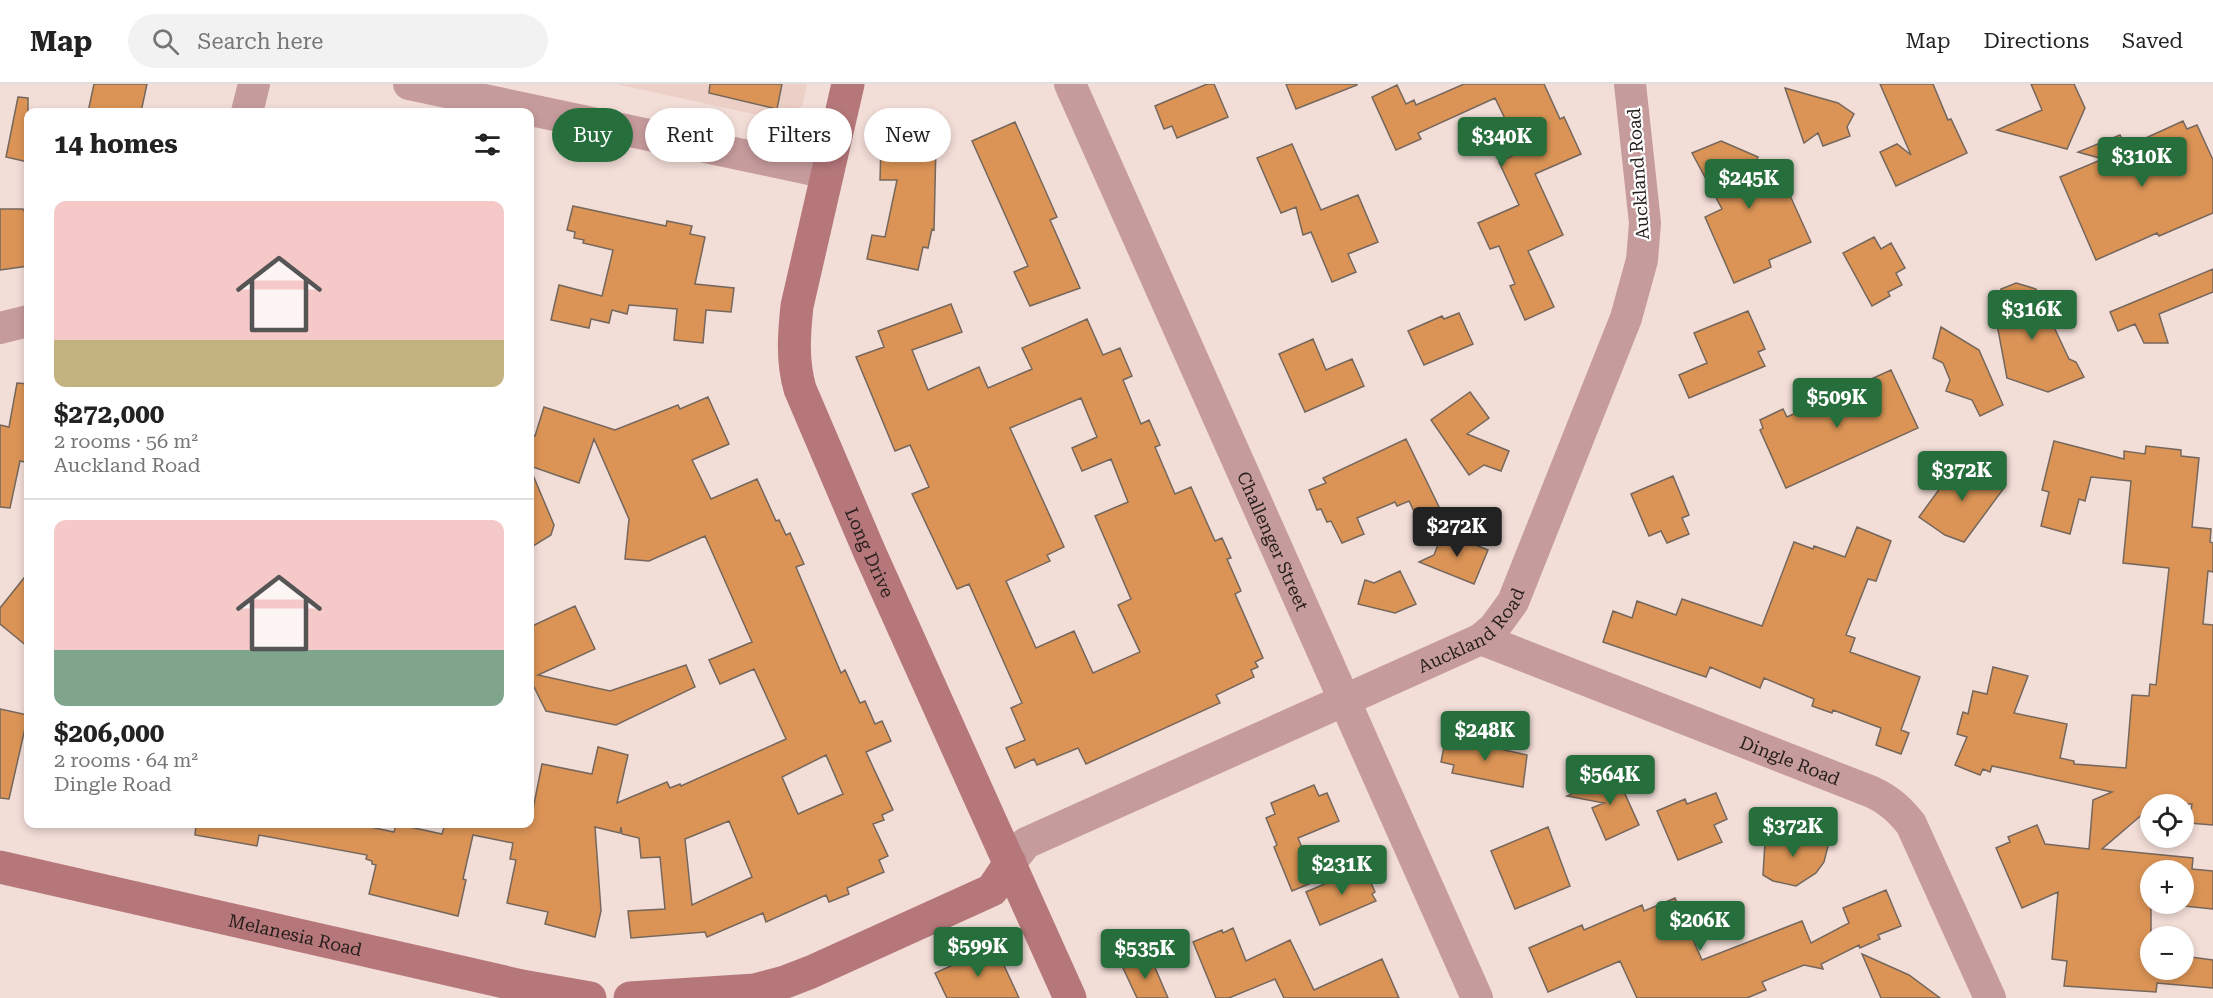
<!DOCTYPE html>
<meta charset="utf-8">
<style>
:root{--surface:#fff;--page:#f2f2f2;--text:#222;--muted:#767676;--line:#e0e0e0;--accent:#266e3b}
body{margin:0;font-family:"Roboto Serif",serif;background:var(--page);color:var(--text);height:100vh;display:flex;flex-direction:column;font-size:22px;white-space:nowrap}
*{box-sizing:border-box;margin:0}
p{font-size:20px;color:var(--muted)}
.icon{flex:none;width:33px;height:33px;fill:none;stroke:currentColor;stroke-width:2;stroke-linecap:round;stroke-linejoin:round}
.map{position:relative;flex:1;overflow:hidden}
.details{position:absolute;left:24px;top:24px;width:510px;height:720px;display:flex;flex-direction:column;background:var(--surface);border-radius:12px;box-shadow:0 3px 9px #0003}
.details>*{flex:none}
.banner{position:absolute;left:552px;top:24px;width:570px;height:54px;display:flex;gap:12px}
.controls{position:absolute;left:2140px;top:710px;display:grid;gap:12px}
.controls a{display:grid;place-items:center;width:54px;height:54px;border-radius:50%;background:var(--surface);box-shadow:0 3px 9px #0003;font-size:30px}
.price{position:absolute;translate:-50% -51px;padding:0 14px;border-radius:6px;background:var(--accent);color:#fff;font-size:20px;line-height:39px;filter:drop-shadow(0 2px 3px #0008)}
.price::after{content:'';position:absolute;left:50%;top:36px;width:18px;height:14px;margin-left:-9px;background:inherit;clip-path:polygon(0 0,100% 0,50% 100%)}
.price.active{background:#222;color:#fff}
ul{padding:0;list-style:none}
li{display:grid;align-content:center;gap:12px;height:318px;padding:0 30px}
li+li{border-top:2px solid var(--line)}
li span{display:grid;place-items:center;height:186px;border-radius:12px;color:#555}
li>.icon{margin-inline-start:auto}
span .icon{width:108px;height:108px;fill:#fffc;stroke-width:1}
li b{font-size:26px}
h2{display:flex;justify-content:space-between;align-items:center;height:72px;padding:0 30px;font-size:26px}
.pill{padding:0 21px;border-radius:27px;background:var(--surface);box-shadow:0 3px 9px #0003;font-size:21px;line-height:54px}
.pill.active{background:var(--accent);color:#fff}
header{display:flex;align-items:center;gap:36px;box-sizing:border-box;height:84px;padding:0 30px;background:var(--surface);border-bottom:2px solid var(--line)}
header strong{font-size:28px}
nav{display:flex;gap:33px;margin-inline-start:auto;font-size:21px}
.search{width:420px;height:54px;background:var(--page);display:flex;align-items:center;gap:15px;box-sizing:border-box;padding:0 21px;border-radius:33px;color:var(--muted);font-size:22px}
.map>svg:first-child{display:block}
.built{fill:#eccfc6}
.building{fill:#db9456;stroke:#75675c;stroke-width:1.5;fill-rule:evenodd}
.lines{fill:none;stroke-linecap:round;stroke-linejoin:round}
.street{stroke:#c69b9c;stroke-width:32}
.secondary{stroke:#b5777a;stroke-width:33}
.labels{text-anchor:middle;dominant-baseline:central;stroke-width:4.5;stroke-linejoin:round;paint-order:stroke}
.street-label{font-size:18px;fill:#251e1b;stroke:#fff}
</style>
<header>
<strong>Map</strong>
<div class="search"><svg class="icon" aria-label="search" viewBox="0 0 24 24"><circle cx="10" cy="10" r="6"/><path d="M15 15l6 6"/></svg>Search here</div>
<nav><a>Map</a><a>Directions</a><a>Saved</a></nav>
</header>
<div class="map">
<svg width="2213" height="914" viewBox="0 0 2213 914">
<rect width="100%" height="100%" fill="#f2ddd7"/>
<path class="built" d="M616,0H807L802,22L777,35Z"/>
<path class="building" d="M94,0H147L141,28H88Z
M710,0H782L777,25L709,9Z
M1207,0H1214L1228,33L1177,54L1172,42L1164,45L1155,22Z
M1286,0H1357V1L1296,25Z
M1464,0H1544L1560,35L1564,33L1581,70L1535,90L1563,151L1528,167L1554,223L1525,236L1510,202L1515,200L1499,162L1490,165L1478,139L1519,121L1499,78L1521,68L1495,14L1418,49L1421,55L1396,66L1372,13L1397,1L1406,20L1414,16L1416,21Z
M1880,0H1933L1948,36L1951,35L1967,69L1896,102L1880,68L1897,60L1911,71Z
M2031,0H2074L2085,24L2067,65L1997,46L2042,26Z
M1785,4L1838,19L1854,30L1847,43L1850,52L1823,62L1818,49L1804,59Z
M18,13L28,14V78L6,73Z
M2183,37L2187,45L2197,41L2213,76V129L2159,152L2157,149L2096,176L2060,93L2103,75L2078,68L2120,51L2126,63Z
M1015,38L1057,133L1050,136L1080,204L1030,222L1014,188L1028,182L972,57Z
M1721,57L1758,73L1756,78L1778,85L1811,158L1769,176L1771,183L1734,199L1705,133L1722,125L1692,69Z
M881,59L936,60L934,146L932,145L928,164L923,163L918,186L867,175L872,151L885,153L897,96H880Z
M1292,60L1321,126L1358,111L1378,158L1348,170L1356,188L1332,198L1311,148L1303,151L1296,123L1281,129L1257,74Z
M573,122L666,142L667,137L692,142L690,150L705,153L695,200L734,204L731,228L706,226L703,259L674,256L677,225L629,221L627,230L612,226L609,239L591,235L589,244L551,236L559,201L602,212L613,166L583,159L584,156L574,154L575,148L567,146Z
M0,125H23L28,134V182L0,186Z
M1874,153L1881,165L1891,159L1905,184L1896,189L1902,201L1888,208L1890,212L1872,222L1843,169Z
M2213,185V208L2159,230L2168,259H2144L2135,240L2118,247L2110,228Z
M2016,199L2036,205L2069,275L2076,278L2084,293L2048,308L2007,294L1994,224L2001,205Z
M951,220L962,248L912,266L928,306L979,283L988,304L1032,285L1022,264L1087,235L1103,271L1120,264L1132,292L1123,296L1141,340L1149,336L1160,361L1155,363L1175,410L1191,403L1215,457L1222,454L1231,474L1227,475L1241,507L1235,510L1263,574L1255,578L1258,583L1251,586L1254,593L1216,611L1220,619L1086,680L1078,664L1037,681L1034,675L1015,684L1006,664L1025,656L1011,624L1022,619L969,500L957,505L912,410L929,403L910,361L895,367L856,273L884,263L878,247ZM1081,314L1097,353L1072,364L1082,387L1111,375L1128,418L1095,432L1131,515L1118,521L1140,568L1093,589L1074,547L1036,564L1006,497L1050,477L1047,471L1064,463L1010,344Z
M1748,227L1765,265L1758,268L1765,282L1689,314L1679,291L1707,279L1694,249Z
M1459,229L1473,260L1424,281L1408,247L1442,232L1444,235Z
M1941,243L1979,266L2003,321L1980,332L1972,316L1946,307L1950,296L1943,279L1933,274Z
M1313,255L1326,286L1352,275L1364,302L1305,328L1279,270Z
M1891,286L1918,344L1786,404L1760,346L1763,344L1760,336L1783,325L1787,333Z
M17,299L28,300V359L25,378L20,377L10,424L0,423V341L9,343Z
M1470,308L1489,334L1467,350L1509,367L1501,387L1484,381L1469,391L1431,336Z
M708,313L729,360L692,376L711,415L757,395L776,437L779,436L786,451L790,449L804,480L796,483L841,589L845,586L860,619L865,617L875,640L882,637L891,657L866,668L893,726L882,731L884,736L873,740L888,772L879,776L884,788L847,804L849,810L829,818L826,811L766,838L763,829L707,853L705,848L631,854L628,827L665,825L660,773L641,774L639,754L622,750L621,743L620,749L595,743L601,827L595,853L545,840L548,828L507,819L516,776L510,775L513,759L473,751L463,795L466,796L458,832L369,810L376,781L372,780V777L366,775L367,771L259,751L257,762L195,751L196,740H356L394,748L396,740L442,750L445,740H530L542,680L592,690L598,663L628,671L617,719L667,698L670,704L680,700L681,702L786,655L754,585L720,600L709,576L752,558L705,452L649,477L625,475L629,435L594,355L579,399L530,382V350L535,352L544,323L615,346L678,321L680,325ZM826,671L843,710L798,730L782,693ZM729,737L752,793L692,821L685,755Z
M1406,355L1442,429L1420,440L1409,417L1397,422L1395,418L1357,434L1364,450L1342,459L1331,437L1327,438L1321,425L1317,426L1309,406L1326,399L1323,394Z
M2054,357L2124,375V367L2145,370L2146,362L2181,366V372L2199,374L2192,443L2211,445L2210,458L2213,459V488L2208,487L2203,540L2213,541V741L2189,739L2192,720H2151V723L2102,765L2193,774L2192,785L2213,787V825L2164,820V826L2151,824V885H2184V872L2213,876V904L2157,899L2156,908L2064,902L2067,877L2052,875L2058,808L2022,824L1996,764L2010,758L2008,753L2037,741L2045,760L2089,765L2093,716L2112,708L1992,682L1990,688L1983,685L1980,691L1955,681L1967,653L1957,650L1963,628L1968,630L1973,607L1987,610L1993,583L2028,592L2014,629L2067,640L2060,674L2074,677V680L2126,684L2132,611L2149,612L2150,600L2156,601L2169,484L2123,479L2131,397L2091,393L2085,417L2079,415L2070,450L2041,442L2049,408L2042,406ZM2151,786H2184V819H2151Z
M1962,374L2004,404L1964,458L1945,451L1919,433Z
M530,384L554,441L551,451L530,464Z
M1673,392L1689,431L1682,434L1689,450L1667,459L1661,447L1649,452L1631,410Z
M1857,443L1891,457L1876,497L1868,495L1846,551L1855,554L1850,568L1920,593L1901,646L1909,649L1901,670L1876,661L1881,644L1833,626L1832,629L1812,622L1814,615L1764,594L1760,604L1710,583L1706,593L1603,558L1613,527L1632,534L1637,517L1676,531L1682,515L1762,542L1794,458L1813,465L1814,462L1845,473Z
M1443,448L1488,466L1474,500L1419,478L1434,471Z
M1400,487L1416,520L1395,529L1358,520L1365,496L1374,499Z
M28,489V563L0,540V524Z
M575,522L595,565L538,591L610,607L686,581L695,603L616,641L546,627L530,595V543Z
M0,625L28,631L9,715L0,714Z
M1446,653L1527,671L1523,703L1452,689L1454,681L1441,678Z
M1616,690L1639,741L1606,756L1592,724L1604,719L1567,712Z
M1314,701L1319,712L1327,709L1339,737L1298,754L1316,797L1292,807L1274,763L1277,761L1266,734L1275,730L1271,719Z
M1716,709L1727,735L1714,741L1722,758L1678,776L1657,727L1685,715L1687,720Z
M1548,743L1570,802L1515,825L1491,767Z
M1782,747L1808,751L1828,762L1824,778L1816,789L1796,802L1773,797L1763,791L1765,758Z
M1364,783L1375,808L1372,810L1376,817L1320,841L1306,808Z
M1886,806L1901,842L1878,851L1880,855L1860,864L1859,861L1821,880L1823,885L1804,881L1762,898L1766,906L1747,914H1637L1620,877L1548,908L1529,864L1582,841L1584,846L1642,821L1644,827L1675,814L1702,876L1802,837L1811,859L1849,839L1843,824Z
M1233,844L1246,877L1290,856L1314,906L1382,875L1399,914H1284L1275,895L1229,914H1216L1193,858L1222,846L1223,849Z
M995,862L1019,914H947L935,889Z
M1862,870L1909,891L1940,914H1881Z
M1150,872L1168,914H1137L1123,884Z"/>
<g class="lines">
<g class="street">
<path d="M409,0L828,89"/>
<path id="s1" d="M1070,0L1477,914"/>
<path d="M247,28L254,0"/>
<path d="M0,244L28,237"/>
<path id="s2" d="M1481,555L1872,708C1889,716 1899,725 1911,740L1990,914"/>
<path id="s3" d="M1010,779L1026,759L1481,555L1494,544L1513,518L1626,234L1642,176L1645,139L1630,0"/>
</g>
<g class="secondary">
<path id="s4" d="M848,0L797,222C794,250 792,277 800,305L870,469L1070,914"/>
<path id="s5" d="M0,783L522,902L590,914"/>
<path d="M630,914L755,906L785,898L811,888L992,806L1010,779"/>
</g>
</g>
<g class="labels">
<g class="street-label">
<text transform="translate(1638 90) rotate(-94)">Auckland Road</text>
<text stroke="none"><textPath href="#s1" startOffset="500">Challenger Street</textPath></text>
<text stroke="none"><textPath href="#s4" startOffset="489">Long Drive</textPath></text>
<text stroke="none"><textPath href="#s3" startOffset="522">Auckland Road</textPath></text>
<text stroke="none"><textPath href="#s2" startOffset="332">Dingle Road</textPath></text>
<text stroke="none"><textPath href="#s5" startOffset="303">Melanesia Road</textPath></text>
</g>
</g>
</svg>
<div class="controls">
<a><svg class="icon" aria-label="locate" viewBox="0 0 24 24"><circle cx="12" cy="12" r="6"/><path d="M12 2v4M12 18v4M2 12h4M18 12h4"/></svg></a>
<a>+</a>
<a>−</a>
</div>
<b class="price" style="left:1502px;top:84px">$340K</b>
<b class="price" style="left:2142px;top:104px">$310K</b>
<b class="price" style="left:1749px;top:126px">$245K</b>
<b class="price" style="left:2032px;top:257px">$316K</b>
<b class="price" style="left:1837px;top:345px">$509K</b>
<b class="price" style="left:1962px;top:418px">$372K</b>
<b class="price active" style="left:1457px;top:474px">$272K</b>
<b class="price" style="left:1485px;top:678px">$248K</b>
<b class="price" style="left:1610px;top:722px">$564K</b>
<b class="price" style="left:1793px;top:774px">$372K</b>
<b class="price" style="left:1342px;top:812px">$231K</b>
<b class="price" style="left:1700px;top:868px">$206K</b>
<b class="price" style="left:978px;top:894px">$599K</b>
<b class="price" style="left:1145px;top:896px">$535K</b>
<div class="banner">
<a class="pill active">Buy</a>
<a class="pill">Rent</a>
<a class="pill">Filters</a>
<a class="pill">New</a>
</div>
<section class="details">
<h2>14 homes<svg class="icon" aria-label="filters" viewBox="0 0 24 24"><path d="M4 7h16M4 17h16"/><circle cx="9" cy="7" r="2"/><circle cx="15" cy="17" r="2"/></svg></h2>
<ul>
<li><span style="background:linear-gradient(#f6c9c9 75%,#c2b280 0)"><svg class="icon" aria-label="home" viewBox="0 0 24 24"><path d="M3 11l9-7 9 7M6 9v11h12V9"/></svg></span><div><b>$272,000</b><p>2 rooms · 56 m²</p><p>Auckland Road</p></div></li>
<li><span style="background:linear-gradient(#f6c9c9 70%,#7fa58c 0)"><svg class="icon" aria-label="home" viewBox="0 0 24 24"><path d="M3 11l9-7 9 7M6 9v11h12V9"/></svg></span><div><b>$206,000</b><p>2 rooms · 64 m²</p><p>Dingle Road</p></div></li>
</ul>
</section>
</div>
